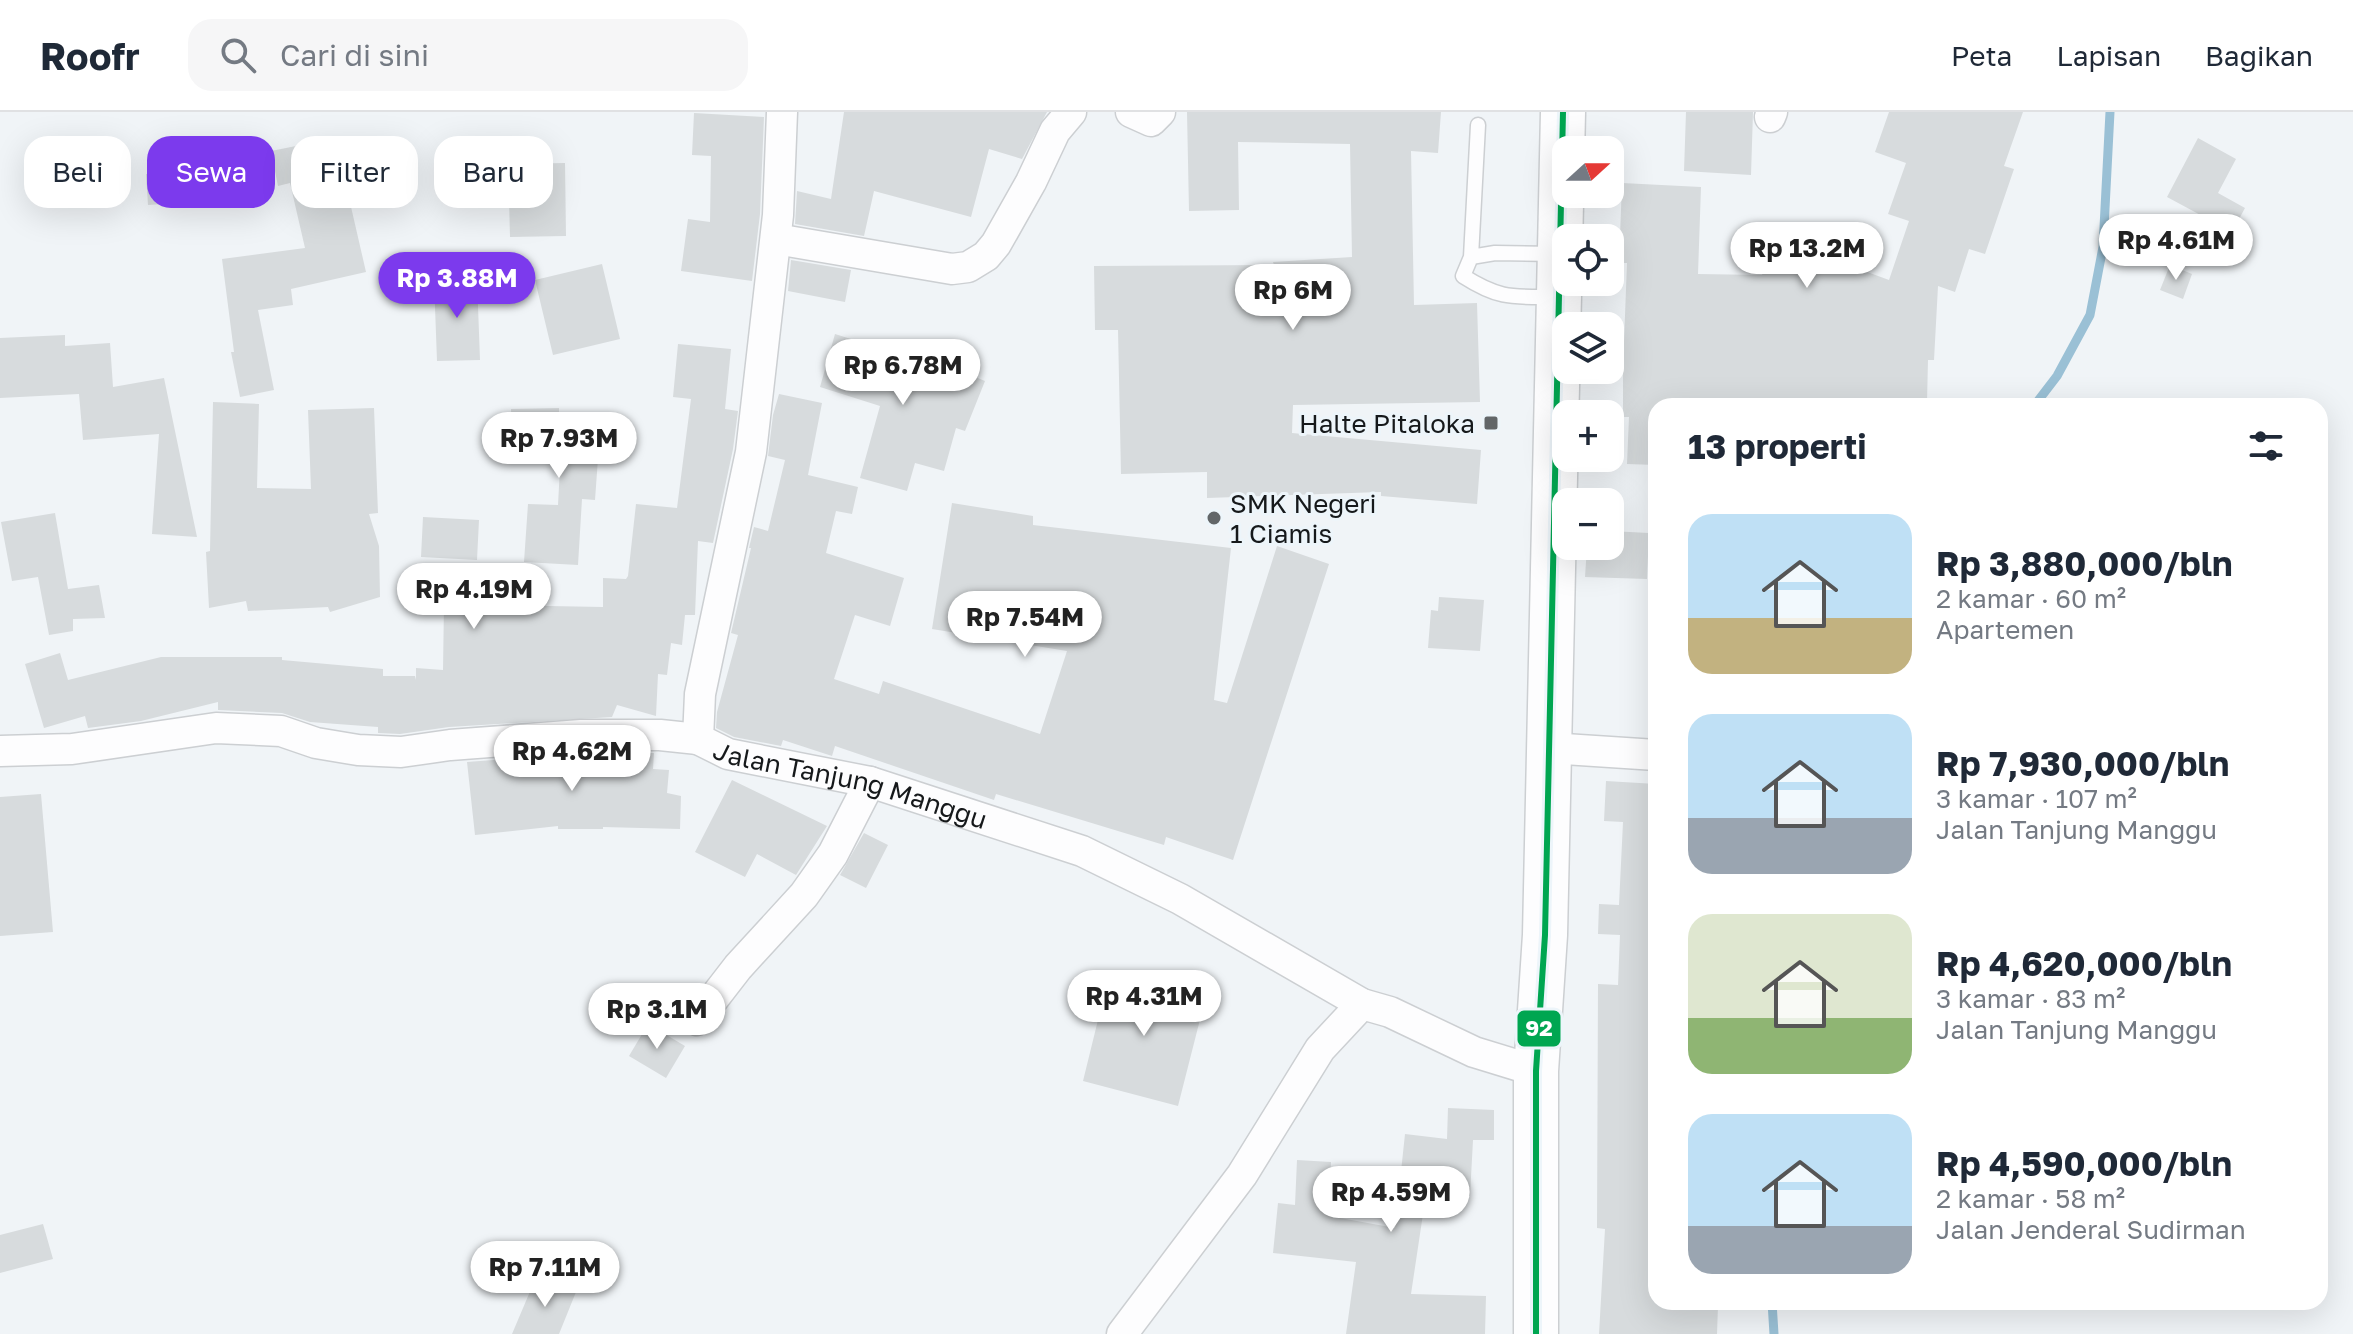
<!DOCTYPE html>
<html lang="id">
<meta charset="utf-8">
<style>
:root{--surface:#fff;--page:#f6f6f7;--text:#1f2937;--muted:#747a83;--line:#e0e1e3;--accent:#7c3aed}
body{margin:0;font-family:"Golos Text",sans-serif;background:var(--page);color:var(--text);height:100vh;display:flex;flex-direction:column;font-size:30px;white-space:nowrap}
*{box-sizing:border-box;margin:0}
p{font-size:26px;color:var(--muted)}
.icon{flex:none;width:44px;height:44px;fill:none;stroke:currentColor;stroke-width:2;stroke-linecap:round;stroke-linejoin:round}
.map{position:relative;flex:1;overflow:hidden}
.sheet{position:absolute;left:1648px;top:286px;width:680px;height:912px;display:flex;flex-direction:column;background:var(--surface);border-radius:24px;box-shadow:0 8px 32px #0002}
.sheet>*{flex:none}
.hud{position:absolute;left:24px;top:24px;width:760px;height:72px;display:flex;gap:16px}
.needle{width:52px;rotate:69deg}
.controls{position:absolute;left:1552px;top:24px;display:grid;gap:16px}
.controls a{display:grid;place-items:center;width:72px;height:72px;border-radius:16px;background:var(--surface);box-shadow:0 8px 32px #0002;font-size:40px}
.price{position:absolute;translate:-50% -68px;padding:0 18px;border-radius:28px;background:#fff;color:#222;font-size:26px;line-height:52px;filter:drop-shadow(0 2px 4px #0008)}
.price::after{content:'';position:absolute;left:50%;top:48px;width:24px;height:18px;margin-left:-12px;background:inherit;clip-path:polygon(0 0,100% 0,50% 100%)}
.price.on{background:var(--accent);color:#fff}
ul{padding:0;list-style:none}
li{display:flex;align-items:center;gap:24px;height:200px;padding:0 40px}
li span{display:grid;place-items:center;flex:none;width:224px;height:160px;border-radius:24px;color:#555}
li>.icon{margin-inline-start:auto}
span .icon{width:96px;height:96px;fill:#fffc;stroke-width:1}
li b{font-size:34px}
h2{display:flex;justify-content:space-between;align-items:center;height:96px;padding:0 40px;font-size:34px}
.tag{padding:0 28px;border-radius:24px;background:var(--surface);box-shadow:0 8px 32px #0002;font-size:28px;line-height:72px}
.tag.on{background:var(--accent);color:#fff}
header{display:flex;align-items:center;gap:48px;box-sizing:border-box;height:112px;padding:0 40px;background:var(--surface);border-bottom:2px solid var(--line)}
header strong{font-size:38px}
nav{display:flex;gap:44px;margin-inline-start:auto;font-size:28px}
.search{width:560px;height:72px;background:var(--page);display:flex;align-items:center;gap:20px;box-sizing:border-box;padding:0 28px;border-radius:24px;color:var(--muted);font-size:30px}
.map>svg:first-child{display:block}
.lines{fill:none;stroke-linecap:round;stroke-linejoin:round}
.stream{stroke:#9ac0d5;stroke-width:9}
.building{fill:#d7dbdd}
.lane-casing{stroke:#cccfd2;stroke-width:17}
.street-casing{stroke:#cccfd2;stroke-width:33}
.highway-casing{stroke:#cccfd2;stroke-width:47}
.lane{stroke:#fdfdfe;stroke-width:14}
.street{stroke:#fdfdfe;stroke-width:30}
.highway{stroke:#fdfdfe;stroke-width:44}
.bus-1-casing{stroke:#edf5fa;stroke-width:12}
.bus-1{stroke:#00a651;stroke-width:6}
.poi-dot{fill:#626668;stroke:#edf5fa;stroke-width:3}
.labels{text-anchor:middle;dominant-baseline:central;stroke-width:6;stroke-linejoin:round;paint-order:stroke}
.poi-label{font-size:26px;fill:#16191b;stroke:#edf5fa;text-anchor:end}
.street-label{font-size:26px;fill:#16191b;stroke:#edf5fa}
.line-badge{stroke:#edf5fa;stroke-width:3}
.badge-label{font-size:22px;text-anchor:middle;font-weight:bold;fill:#fff}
</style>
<header>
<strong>Roofr</strong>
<div class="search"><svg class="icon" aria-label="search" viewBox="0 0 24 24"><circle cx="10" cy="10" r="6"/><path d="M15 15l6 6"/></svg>Cari di sini</div>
<nav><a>Peta</a><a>Lapisan</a><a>Bagikan</a></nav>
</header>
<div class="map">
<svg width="2353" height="1222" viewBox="0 0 2353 1222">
<rect width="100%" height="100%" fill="#f0f4f7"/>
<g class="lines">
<path class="stream" d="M2034,294L2057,264L2090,203L2103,135L2110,0
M1772,1190L1774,1222"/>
</g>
<path class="building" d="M844,0H1047L1022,47L989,37L971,105L874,79L864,124L795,112L797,79L831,87Z
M1187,0H1441L1438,41L1411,39L1414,193L1477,191L1480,290L1293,293L1292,321L1481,338L1477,392L1381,384V380L1207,386V360L1121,362L1118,218H1095L1094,154L1274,153L1273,150L1352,145L1350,32L1238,30L1239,98L1189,99Z
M1686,0H1753L1751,63L1684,59Z
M1889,0H2023L2004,54L2014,57L1985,142L1969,137L1955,180L1938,174L1934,248H1928L1927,290H1924V294H1656V353L1627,352L1629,305H1623V256L1627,151H1619L1622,71L1701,75L1698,162L1762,163L1775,126L1889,168L1909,109L1888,102L1906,51L1875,40Z
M694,1L764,5L760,102L752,169L681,159L688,107L710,110L711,44L692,43Z
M346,24L353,58L343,60L366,160L291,177L293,193L258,198L274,278L240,285L231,240H234L222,147L305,136L290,71L278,74L271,39Z
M2198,26L2236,47L2218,81L2245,96L2232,120L2167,85Z
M565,51L566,124L510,125L508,52Z
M177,60L178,91L148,93L146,62Z
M791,148L851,158L845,190L788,179Z
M602,152L620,227L553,243L535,168Z
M2170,153L2192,162L2183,187L2160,178Z
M477,167L480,248L437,249L434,168Z
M835,222L950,258L951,255L985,269L965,319L956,316L944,359L915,351L907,379L860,366L880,294L820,275Z
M65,223V234L110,231L113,275L164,266L197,425L152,422L159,322L83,328L79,282L0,286V226Z
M678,232L731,237L725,297L738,299L733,337L713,431L698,429L695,503H685L682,533L671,531L667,563L658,562L656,604L617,593L612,605L449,615L400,622L378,621V615L310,610L282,601L218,598V590L141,609L88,616L85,604L44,616L25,552L60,541L68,568L161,545H282V548L383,557V564H415L416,568V556L443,558L444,492L603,495V466L626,467L628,464L636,392L677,396L691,287L673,285Z
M779,282L822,291L808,363L858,375L852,402L836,399L826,441L904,466L890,514L855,503L834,567L879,582L883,569L1040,622L1067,539L932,517L952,391L1033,404V413L1231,436L1214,588L1227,591L1277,434L1329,452L1233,748L1166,725L1164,733L996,682L994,688L835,634L832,644L783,628L781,634L734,625L716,616L717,600L738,523L731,521L751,436H749L754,415L768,419L785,348L768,344L773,303Z
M213,290L259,292L257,376L311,377L308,298L374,296L378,401L369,402L379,434L380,485L330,500L328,495L248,499L246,489L209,496L206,440L210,439Z
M559,296V302L601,305L595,388L582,387L578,453L524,450L528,392L558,393L561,337L512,338L511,297Z
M55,401L68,477L99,473L105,506L73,507V519L49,523L38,465L12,469L1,410Z
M423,405L479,408L477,448L421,445Z
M1610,419L1649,421L1647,467L1585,465L1587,434H1610Z
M1439,485L1484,488L1480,539L1428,536L1431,498L1438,499Z
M582,641H654L653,657L669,658L667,681L681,684L680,717L603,715V717H558V714L475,723L467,650Z
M732,668L827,714L796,763L757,742L745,765L695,740Z
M1606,669L1656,672L1652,795H1656V1191L1718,1194L1717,1222H1599L1605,1117L1597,1116L1598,872L1618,873L1620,823L1598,822L1599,792L1619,793L1623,710L1604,709Z
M41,682L53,820L0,824V685Z
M864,721L888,733L866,776L840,763Z
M1110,859L1206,884L1178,994L1083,969Z
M648,912L685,934L666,966L629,944Z
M1448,996L1494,998V1028H1473L1470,1084L1426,1082L1411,1182L1486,1184L1485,1222H1346L1356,1150L1273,1141L1278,1091L1295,1093L1297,1048L1331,1050L1329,1087L1336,1088L1335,1105L1395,1116L1405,1022L1447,1027Z
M43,1112L53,1147L0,1161V1123Z
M537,1163L576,1180L559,1222H512Z"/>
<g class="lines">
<g class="lane-casing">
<path id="lane" d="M1471,145L1478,13
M1553,185C1512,185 1499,187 1463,164L1471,145L1495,141L1557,142"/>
</g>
<g class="street-casing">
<g id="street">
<path id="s1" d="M782,0L778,103L751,340L700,582L698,627L728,642L870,670L1082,739L1180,787L1362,892L1390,900L1474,940L1536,959"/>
<path d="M1131,0L1151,9L1160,0"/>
<path d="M1770,5L1772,0"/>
<path d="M776,127L952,157L968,155L986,144L996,132L1031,70L1055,19L1071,0"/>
<path d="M1549,636L1656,643"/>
<path d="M0,639L72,637L216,616L281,619L316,631L358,638L401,640L450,633L581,623H660L698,627"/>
<path d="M697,908L738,855L804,783L833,742L870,670"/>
<path d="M1122,1222L1242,1063L1320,937L1362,892"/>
</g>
</g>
<g class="highway-casing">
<path id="highway" d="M1536,1222V959L1545,823L1563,0"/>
</g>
<use href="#lane" class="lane"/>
<use href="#street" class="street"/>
<use href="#highway" class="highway"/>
<g class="bus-1-casing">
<path id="bus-1" d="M1536,1222V959L1545,823L1563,0"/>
</g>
<use href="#bus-1" class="bus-1"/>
</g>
<g class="poi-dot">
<rect x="1483" y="303" width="16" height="16" rx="4"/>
<circle cx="1214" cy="406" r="8"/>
</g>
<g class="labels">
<g class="poi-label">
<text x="1475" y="311">Halte Pitaloka</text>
<text x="1230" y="391" text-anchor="start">SMK Negeri<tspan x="1230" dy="30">1 Ciamis</tspan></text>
</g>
<g class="street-label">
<text stroke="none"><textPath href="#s1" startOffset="794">Jalan Tanjung Manggu</textPath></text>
</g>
</g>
<rect class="line-badge" x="1516" y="897" width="46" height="39" rx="8" fill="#00a651"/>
<g class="badge-label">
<text x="1539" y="924">92</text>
</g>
</svg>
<div class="controls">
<a><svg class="needle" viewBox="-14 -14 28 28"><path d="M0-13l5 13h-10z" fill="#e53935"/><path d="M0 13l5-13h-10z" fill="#747a83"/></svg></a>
<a><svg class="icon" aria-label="locate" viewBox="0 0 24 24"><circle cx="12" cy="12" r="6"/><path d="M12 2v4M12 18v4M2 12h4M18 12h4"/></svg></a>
<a><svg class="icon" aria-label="layers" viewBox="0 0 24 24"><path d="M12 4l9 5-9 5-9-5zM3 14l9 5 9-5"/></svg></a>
<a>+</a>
<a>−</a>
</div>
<b class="price" style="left:2176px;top:170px">Rp 4.61M</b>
<b class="price" style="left:1807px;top:178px">Rp 13.2M</b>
<b class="price on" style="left:457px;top:208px">Rp 3.88M</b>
<b class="price" style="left:1293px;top:220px">Rp 6M</b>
<b class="price" style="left:903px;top:295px">Rp 6.78M</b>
<b class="price" style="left:559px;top:368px">Rp 7.93M</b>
<b class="price" style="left:474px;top:519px">Rp 4.19M</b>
<b class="price" style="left:1025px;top:547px">Rp 7.54M</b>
<b class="price" style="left:572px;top:681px">Rp 4.62M</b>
<b class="price" style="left:1144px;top:926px">Rp 4.31M</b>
<b class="price" style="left:657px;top:939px">Rp 3.1M</b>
<b class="price" style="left:1391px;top:1122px">Rp 4.59M</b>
<b class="price" style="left:545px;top:1197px">Rp 7.11M</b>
<div class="hud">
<a class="tag">Beli</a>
<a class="tag on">Sewa</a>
<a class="tag">Filter</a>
<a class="tag">Baru</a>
</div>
<section class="sheet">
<h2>13 properti<svg class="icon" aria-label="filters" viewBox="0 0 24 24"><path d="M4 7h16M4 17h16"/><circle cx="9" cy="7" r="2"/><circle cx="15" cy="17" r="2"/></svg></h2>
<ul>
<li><span style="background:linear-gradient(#bfe0f5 65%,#c2b280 0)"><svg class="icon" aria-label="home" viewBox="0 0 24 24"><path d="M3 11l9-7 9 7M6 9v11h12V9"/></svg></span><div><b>Rp 3,880,000/bln</b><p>2 kamar · 60 m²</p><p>Apartemen</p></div></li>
<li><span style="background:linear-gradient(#bfe0f5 65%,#9aa5b1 0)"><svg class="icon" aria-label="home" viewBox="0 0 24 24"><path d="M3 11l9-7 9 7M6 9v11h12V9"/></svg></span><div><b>Rp 7,930,000/bln</b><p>3 kamar · 107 m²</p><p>Jalan Tanjung Manggu</p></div></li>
<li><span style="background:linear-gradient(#dfe7d0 65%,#8fb573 0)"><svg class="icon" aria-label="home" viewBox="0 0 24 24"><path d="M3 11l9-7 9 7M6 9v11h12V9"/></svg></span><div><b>Rp 4,620,000/bln</b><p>3 kamar · 83 m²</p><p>Jalan Tanjung Manggu</p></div></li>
<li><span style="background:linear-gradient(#bfe0f5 70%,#9aa5b1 0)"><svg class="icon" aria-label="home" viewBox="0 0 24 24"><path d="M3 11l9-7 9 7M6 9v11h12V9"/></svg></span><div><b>Rp 4,590,000/bln</b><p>2 kamar · 58 m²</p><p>Jalan Jenderal Sudirman</p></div></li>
</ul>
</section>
</div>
